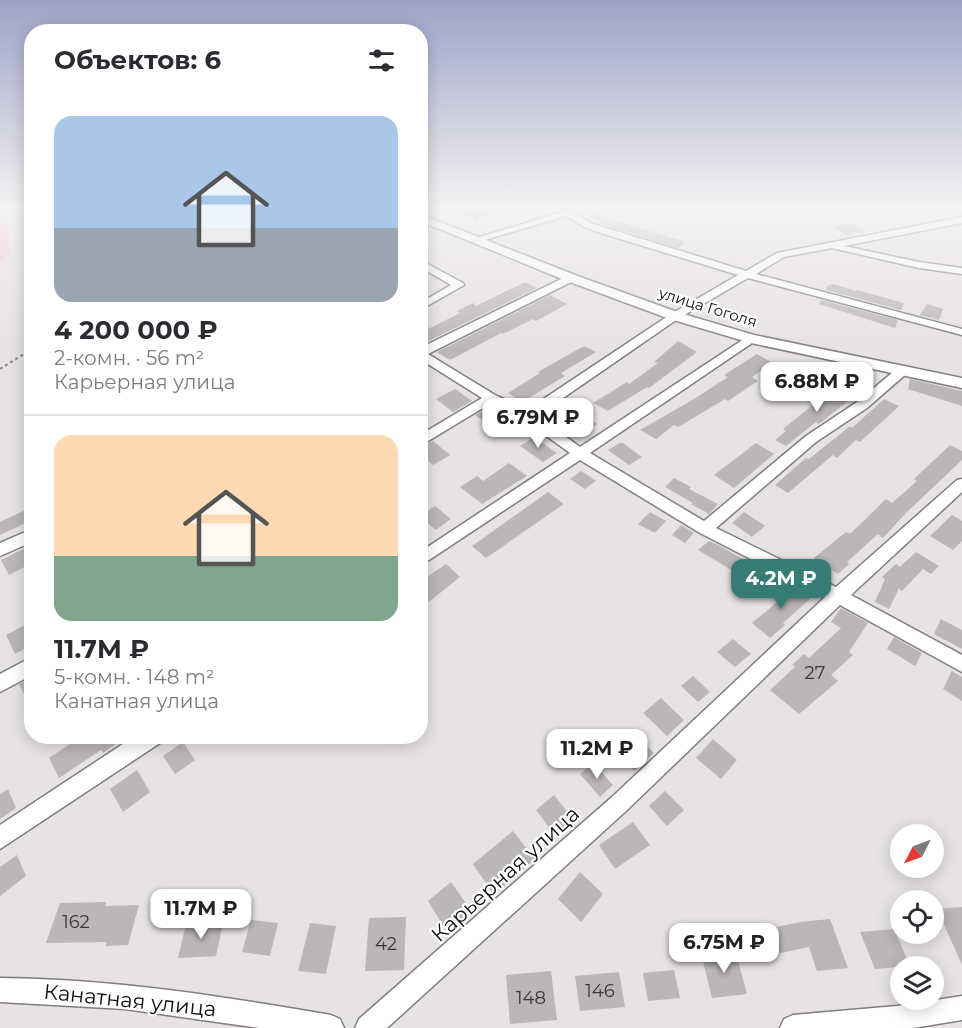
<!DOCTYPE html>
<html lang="ru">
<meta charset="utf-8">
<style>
:root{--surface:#fff;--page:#f2f2f3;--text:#2b2b33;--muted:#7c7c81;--line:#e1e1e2;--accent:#367c74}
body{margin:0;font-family:Montserrat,sans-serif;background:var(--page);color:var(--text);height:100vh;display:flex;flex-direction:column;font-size:22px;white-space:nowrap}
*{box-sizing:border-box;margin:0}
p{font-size:20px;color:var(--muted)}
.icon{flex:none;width:33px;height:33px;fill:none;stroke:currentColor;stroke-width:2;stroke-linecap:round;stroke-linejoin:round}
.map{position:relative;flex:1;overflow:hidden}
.side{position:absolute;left:24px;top:24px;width:404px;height:720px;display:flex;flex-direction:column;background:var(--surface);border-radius:24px;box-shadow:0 3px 15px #0003}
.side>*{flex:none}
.needle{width:39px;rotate:228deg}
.tools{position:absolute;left:890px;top:824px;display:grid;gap:12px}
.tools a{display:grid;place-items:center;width:54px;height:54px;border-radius:50%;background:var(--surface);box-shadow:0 3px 15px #0003;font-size:30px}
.price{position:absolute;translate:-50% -51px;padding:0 14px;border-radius:12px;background:#fff;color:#222;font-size:20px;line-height:39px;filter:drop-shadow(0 2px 3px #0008)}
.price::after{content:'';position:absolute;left:50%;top:36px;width:18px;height:14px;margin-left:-9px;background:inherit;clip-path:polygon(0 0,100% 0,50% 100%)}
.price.on{background:var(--accent);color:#fff}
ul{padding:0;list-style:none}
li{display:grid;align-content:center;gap:12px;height:318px;padding:0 30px}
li+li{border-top:2px solid var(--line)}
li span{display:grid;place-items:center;height:186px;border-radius:18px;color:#555}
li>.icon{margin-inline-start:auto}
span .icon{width:108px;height:108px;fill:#fffc;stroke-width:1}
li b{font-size:26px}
h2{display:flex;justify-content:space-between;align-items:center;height:72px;padding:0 30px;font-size:26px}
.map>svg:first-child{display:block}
.green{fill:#f2bfc9}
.building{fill:#bbb7b7}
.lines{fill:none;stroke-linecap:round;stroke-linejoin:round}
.minor-casing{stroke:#827e7f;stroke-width:3}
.tertiary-casing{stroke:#827e7f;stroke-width:3}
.path-far1{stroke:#8a8687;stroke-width:1.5;stroke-dasharray:2 2;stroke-linecap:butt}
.path{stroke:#8a8687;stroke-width:2;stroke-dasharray:3 3;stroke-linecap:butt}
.minor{fill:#fff;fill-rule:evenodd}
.tertiary{fill:#fff;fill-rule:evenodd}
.labels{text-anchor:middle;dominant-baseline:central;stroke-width:4.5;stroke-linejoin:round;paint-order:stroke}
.far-street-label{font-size:15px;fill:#0d0b0c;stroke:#fff}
.near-number-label{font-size:18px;fill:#383637}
.near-street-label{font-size:21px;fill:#0d0b0c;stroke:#fff}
</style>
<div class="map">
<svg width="962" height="1028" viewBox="0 0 962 1028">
<rect width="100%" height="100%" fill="#e7e2e3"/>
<path class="green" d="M0,206H5L10,253L0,262Z"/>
<path class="building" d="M469,206L496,209L476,221L463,214Z
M586,211L618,223L620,222L685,242L679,248L601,224L585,213Z
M851,223L864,231L846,235L832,226Z
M525,282L537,288L424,343L420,340V333L460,313L457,311L473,303L476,306Z
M834,284L856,291L857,290L904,303L901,310L826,290L828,285Z
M550,295L567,304L536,321L533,319L503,334L501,333L450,360L437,352Z
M821,300L898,320L895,328L819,304Z
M927,304L943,309L939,320L920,315Z
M678,341L697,352L649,388L647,387L608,411L593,403L627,382L629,384L658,363L654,362Z
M584,346L596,352L561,373L565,376L522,402L508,393L540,373L538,372Z
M757,354L773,363L752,377L758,381L728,401L725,399L678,427L674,425L656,439L640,430L694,399L728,377L724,375Z
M910,379L962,391V406L908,389Z
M840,383L859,392L819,424L816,422L786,446L775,440L786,431L783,429Z
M455,389L472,401L453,412L436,399Z
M884,399L899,406L860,442L856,440L837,458L833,455L788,493L775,485L806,458L809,459L850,426L852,428Z
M486,409L500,419L490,425L475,415Z
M571,411L575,414L579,411L597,424L580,436L557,419Z
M534,437L557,453L543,462L520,446Z
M433,441L450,455L433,465L420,454V448Z
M620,443H623L642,457L629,465L608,450Z
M756,443L774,454L734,488L714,475Z
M950,445L962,451V460L907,512L883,538L878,534L847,562L849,564L838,574L814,558L846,532L850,534L886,499L892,503L917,481L914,479Z
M509,463L527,476L482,504L460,487L477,476L483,481Z
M581,471L596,481L585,489L570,479Z
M674,478L691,487L689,489L718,504L709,514L691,504L693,503L665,487Z
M548,492L564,504L486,558L472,546Z
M435,506L451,519L436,530L420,516Z
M32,507V520L0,535V522Z
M650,512L666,521L655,533L638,524Z
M744,512L765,526L752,537L732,523Z
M952,515L962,521V541L953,550L930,536Z
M681,525L694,533L685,543L672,535Z
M709,541L718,545L743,559L733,571L698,550Z
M32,545V563L9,575L1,560Z
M916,552L939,566L931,574L923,569L902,591L899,588L889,609L875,602L885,579L882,577L896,564L900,567Z
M446,564L460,577L420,609V582Z
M786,581L810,599L783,623L785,625L770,638L752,623L781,599L773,592Z
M841,608L868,623L849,652L853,655L831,675L838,681L799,714L770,690L795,667L792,665L804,654L809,658L841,628L831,622Z
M941,619L962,630V649L934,634Z
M32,621V645L15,654L6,635Z
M894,637L922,653L915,666L887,649Z
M733,639L751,654L735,667L717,652Z
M952,671L962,677V701L943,689Z
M693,676L710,692L698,702L681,686Z
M32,678V711L19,684Z
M661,698L684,720L667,736L643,713Z
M631,730L654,753L634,771L612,747Z
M82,736H127L103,753L101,750L59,778L49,758Z
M713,739L737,760L721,779L696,758Z
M183,742L195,760L175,774L163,756Z
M593,763L613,785L600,797L580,774Z
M137,770L150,792L123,812L110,789Z
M8,789L16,808L0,819V794Z
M665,791L684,810L667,826L649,806Z
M554,795L574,820L556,836L536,810Z
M633,822L650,845L615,869L599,845Z
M513,831L535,859L494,895L473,864Z
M17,855L26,876L0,896V867Z
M580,872L603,894L581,922L558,899Z
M451,882L472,912L448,933L428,901Z
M106,902L105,906L139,905L128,945L105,946L107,942L46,943L60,903Z
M962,907V965L937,909Z
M406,917L404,970L365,971L369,918Z
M830,919L848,968L817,971L809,947L771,955L762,930L800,922Z
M251,920L278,923L270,956L242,952Z
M223,923L216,956L178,958L186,924Z
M310,923L336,926L326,974L298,971Z
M894,929L910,966L875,969L860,932Z
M735,950L747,994L712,998L701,953Z
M674,970L680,998L648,1001L643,973Z
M551,971L557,1020L510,1024L506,975Z
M619,972L625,1007L580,1011L575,976Z"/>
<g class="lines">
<g class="minor-casing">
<path id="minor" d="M582,206H594L574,213L590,223L746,271L777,253L962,217V223L844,246L919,262L962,268V274L919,268L832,248L784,257L756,274L962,329V335L748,278L679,318L537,416L580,447L747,337H755V341L590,453L704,521L806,436L857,402L898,368H906V374L867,408L816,442L716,528L836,587L957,480L962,479V492L851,595L962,655V672L840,605L626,811L387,1028H355L359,1019L612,797L825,597L700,533L580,460L420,566V552L570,453L523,419L491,403L420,446V435L482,398L420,359V348L567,276H575V280L428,354L495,395L527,410L671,314L738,275L604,234L584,227L566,216L478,242L473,239Z
M420,260L463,283L464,285L420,310V303L451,285L420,267Z
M32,529V542L0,556V543Z
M32,657V675L0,692V674Z
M135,736H162L160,743L0,849V825Z
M0,978C112,979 221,996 331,1015L340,1019L344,1028H259L125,1009L0,1002Z
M962,996V1020L913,1028H780L784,1019L793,1015L897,1006Z"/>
</g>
<g class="tertiary-casing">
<path id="tertiary" d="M420,214L575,275L680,313L754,335L962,378V388L751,343L670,319L567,281L420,221Z"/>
</g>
<path class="path-far1" d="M478,229L474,226L478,211L486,206"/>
<path class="path" d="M0,369L32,349"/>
<use href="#minor" class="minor"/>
<use href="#tertiary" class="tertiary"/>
</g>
<linearGradient id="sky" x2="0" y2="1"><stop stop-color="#9da2c8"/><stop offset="0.59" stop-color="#f4f2f2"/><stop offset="1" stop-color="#f4f2f2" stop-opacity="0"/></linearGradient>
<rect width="962" height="350" fill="url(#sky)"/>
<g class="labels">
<g class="far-street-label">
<text transform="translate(708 307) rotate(17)">улица Гоголя</text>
</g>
<g class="near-number-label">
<text x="815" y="673">27</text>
<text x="76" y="922">162</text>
<text x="386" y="944">42</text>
<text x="600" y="991">146</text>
<text x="531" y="998">148</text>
</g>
<g class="near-street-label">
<text transform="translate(505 874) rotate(-42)">Карьерная улица</text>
<text transform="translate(130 1000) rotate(6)">Канатная улица</text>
</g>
</g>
</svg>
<div class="tools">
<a><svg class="needle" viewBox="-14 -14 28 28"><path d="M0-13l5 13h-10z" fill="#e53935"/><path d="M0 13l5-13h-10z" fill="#7c7c81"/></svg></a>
<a><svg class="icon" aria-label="locate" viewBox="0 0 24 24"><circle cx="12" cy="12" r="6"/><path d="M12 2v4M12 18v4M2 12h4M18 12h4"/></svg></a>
<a><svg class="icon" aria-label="layers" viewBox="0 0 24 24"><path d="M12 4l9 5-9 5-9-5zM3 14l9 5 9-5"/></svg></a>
</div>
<b class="price" style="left:817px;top:413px">6.88M ₽</b>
<b class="price" style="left:538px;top:449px">6.79M ₽</b>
<b class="price on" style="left:781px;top:610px">4.2M ₽</b>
<b class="price" style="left:597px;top:780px">11.2M ₽</b>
<b class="price" style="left:201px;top:940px">11.7M ₽</b>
<b class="price" style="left:724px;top:974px">6.75M ₽</b>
<section class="side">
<h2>Объектов: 6<svg class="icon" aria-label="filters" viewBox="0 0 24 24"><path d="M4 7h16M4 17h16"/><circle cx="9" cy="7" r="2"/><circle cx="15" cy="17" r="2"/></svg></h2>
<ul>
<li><span style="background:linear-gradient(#a9c7e8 60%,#9aa5b1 0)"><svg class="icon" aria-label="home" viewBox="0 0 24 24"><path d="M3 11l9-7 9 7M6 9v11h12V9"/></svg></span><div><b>4 200 000 ₽</b><p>2-комн. · 56 m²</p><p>Карьерная улица</p></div></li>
<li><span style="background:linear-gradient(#ffd9b3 65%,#7fa58c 0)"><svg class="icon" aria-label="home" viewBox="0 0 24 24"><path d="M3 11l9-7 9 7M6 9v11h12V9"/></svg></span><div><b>11.7M ₽</b><p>5-комн. · 148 m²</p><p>Канатная улица</p></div></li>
</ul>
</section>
</div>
